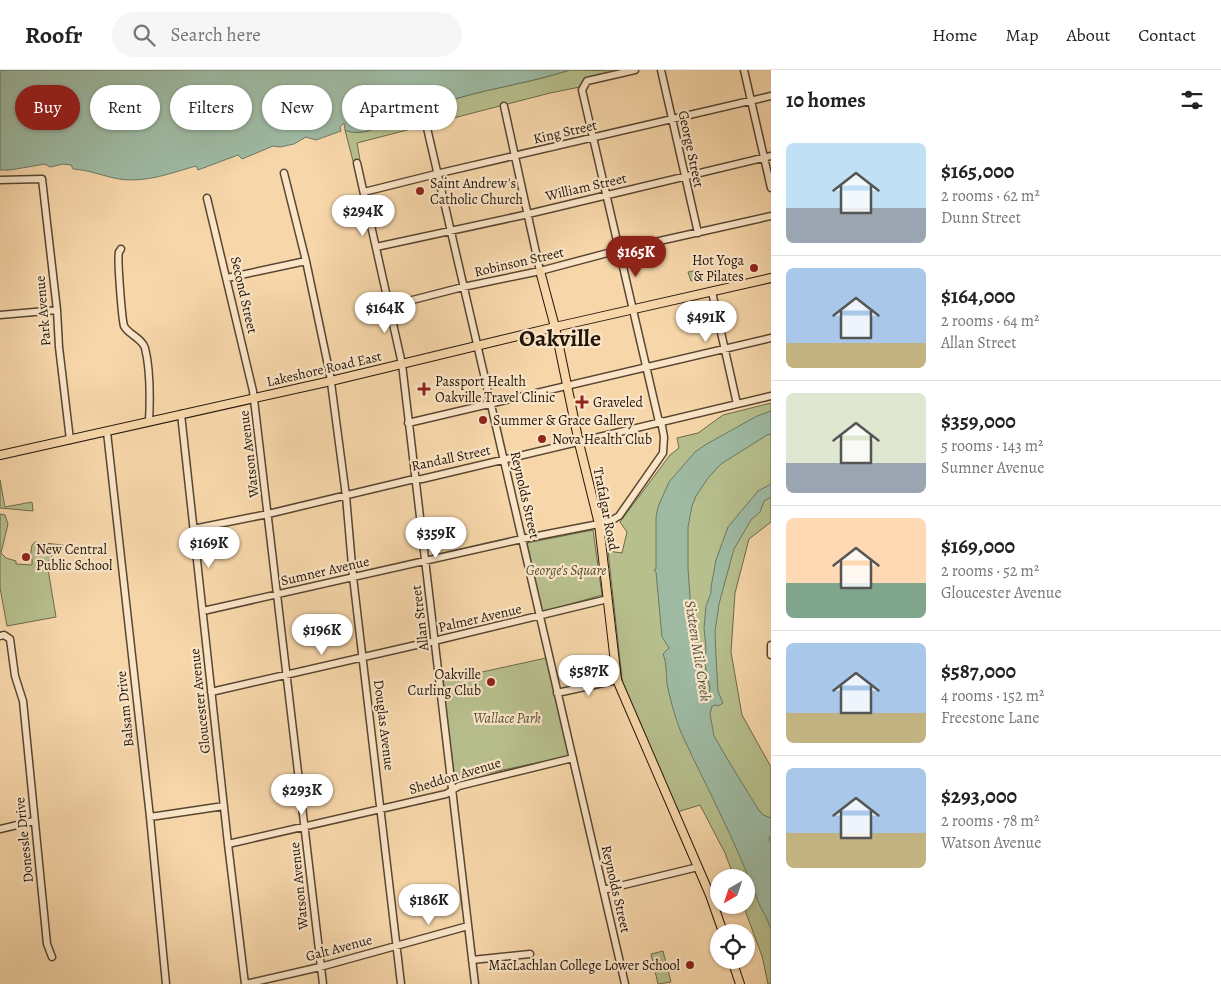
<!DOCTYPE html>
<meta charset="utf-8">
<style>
:root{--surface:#fff;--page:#f6f6f6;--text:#222;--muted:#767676;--line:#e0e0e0;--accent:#8f2418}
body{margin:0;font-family:Alegreya,serif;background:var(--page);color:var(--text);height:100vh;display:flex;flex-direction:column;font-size:19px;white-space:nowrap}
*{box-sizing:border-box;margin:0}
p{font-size:16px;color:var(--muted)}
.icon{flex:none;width:28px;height:28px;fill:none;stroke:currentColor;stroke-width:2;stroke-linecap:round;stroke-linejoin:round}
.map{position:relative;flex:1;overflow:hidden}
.drawer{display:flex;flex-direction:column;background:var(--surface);width:450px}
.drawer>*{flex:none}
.top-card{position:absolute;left:15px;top:15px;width:475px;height:45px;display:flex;gap:10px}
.needle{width:32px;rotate:219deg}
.fabs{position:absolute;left:710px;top:799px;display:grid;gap:10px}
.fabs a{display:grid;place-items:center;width:45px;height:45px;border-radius:50%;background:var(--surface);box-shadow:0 1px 4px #0004;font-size:25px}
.price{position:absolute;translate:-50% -42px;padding:0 11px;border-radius:18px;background:#fff;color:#222;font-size:16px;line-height:32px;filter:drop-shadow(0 1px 2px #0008)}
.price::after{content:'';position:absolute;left:50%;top:30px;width:15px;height:11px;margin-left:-8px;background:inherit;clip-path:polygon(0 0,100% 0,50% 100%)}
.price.on{background:var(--accent);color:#fff}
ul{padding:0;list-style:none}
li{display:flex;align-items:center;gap:15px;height:125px;padding:0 15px}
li+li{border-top:1px solid var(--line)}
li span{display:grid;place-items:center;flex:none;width:140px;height:100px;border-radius:8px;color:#555}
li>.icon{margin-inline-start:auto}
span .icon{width:60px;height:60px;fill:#fffc;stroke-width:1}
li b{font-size:21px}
h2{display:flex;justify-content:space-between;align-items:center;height:60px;padding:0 15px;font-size:21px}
.pill{padding:0 18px;border-radius:22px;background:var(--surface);box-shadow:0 1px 4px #0004;font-size:18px;line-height:45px}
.pill.on{background:var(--accent);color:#fff}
header{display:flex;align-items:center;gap:30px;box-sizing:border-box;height:70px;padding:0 25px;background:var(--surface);border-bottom:1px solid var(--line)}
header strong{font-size:24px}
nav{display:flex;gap:28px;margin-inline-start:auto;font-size:18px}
.search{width:350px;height:45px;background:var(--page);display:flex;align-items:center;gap:12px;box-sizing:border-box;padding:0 18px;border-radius:28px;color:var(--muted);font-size:19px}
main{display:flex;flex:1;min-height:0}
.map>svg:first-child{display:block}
.green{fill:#b7bf8d;stroke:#6c6a4b}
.water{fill:#9ebaa3;stroke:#6c7865}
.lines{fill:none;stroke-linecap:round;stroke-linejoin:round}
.minor-casing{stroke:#574631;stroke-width:9}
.major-casing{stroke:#221509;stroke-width:10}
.minor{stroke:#fae5c8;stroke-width:6}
.major{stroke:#f7d7aa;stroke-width:8}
.poi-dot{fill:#8f2418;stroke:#fae5c8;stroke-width:2}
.labels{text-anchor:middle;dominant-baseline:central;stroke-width:4.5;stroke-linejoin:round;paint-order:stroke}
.street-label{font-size:14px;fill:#221509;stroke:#fae5c8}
.poi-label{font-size:14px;fill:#221509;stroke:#fae5c8;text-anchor:start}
.park-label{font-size:14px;font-style:italic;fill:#565037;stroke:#fae5c8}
.water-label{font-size:15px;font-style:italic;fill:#4d4f3f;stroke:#fae5c8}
.town-label{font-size:24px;font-weight:bold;fill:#221509;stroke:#fae5c8}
</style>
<header>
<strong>Roofr</strong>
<div class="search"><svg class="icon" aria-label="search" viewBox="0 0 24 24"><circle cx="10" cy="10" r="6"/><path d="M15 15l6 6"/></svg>Search here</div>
<nav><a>Home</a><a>Map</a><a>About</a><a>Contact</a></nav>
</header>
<main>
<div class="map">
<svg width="771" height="914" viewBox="0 0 771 914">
<rect width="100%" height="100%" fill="#f7d7aa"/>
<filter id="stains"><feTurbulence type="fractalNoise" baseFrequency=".004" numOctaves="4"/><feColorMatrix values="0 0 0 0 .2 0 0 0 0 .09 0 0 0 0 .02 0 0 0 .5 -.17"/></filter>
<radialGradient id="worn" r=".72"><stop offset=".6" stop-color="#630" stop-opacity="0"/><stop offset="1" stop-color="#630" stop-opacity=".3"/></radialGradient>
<path class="green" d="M570,0L620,1L585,9L580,17L550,23L357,73L360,90L353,91L345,60C360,67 378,57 393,52C409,47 423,39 439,34C482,19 527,14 570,0Z
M699,200L701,209L691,211L688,202Z
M771,333V452L749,469L735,523L731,582L742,645L771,697V914H768L762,886L743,835H746V808L734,807L725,783L700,735L677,742L623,618L608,481L622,483L627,462L620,452L670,385L679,378L677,368L698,363L723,345Z
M0,410L5,437L32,432L33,441L0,438Z
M0,444L5,445L8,454L1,483L6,488L16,491V494L32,495V489L30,488L32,475L35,472L63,475L66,478L56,480L47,493L56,547L7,556L0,518Z
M593,460L602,525L542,542L527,473Z
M546,588L570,686L455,710L441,611Z
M663,881L671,912L658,914L651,884Z"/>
<path class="water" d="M0,0H570C527,14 482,19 439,34C423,39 409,47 393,52C378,57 360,67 345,60L344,53L340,57L341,61L316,70L306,67L294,74L280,77L273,76L242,89L238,85L198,100L196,96C171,103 146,113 119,109C103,106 89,100 73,99L71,95L63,94L50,97L45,94L10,100H0Z
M771,341V364L767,365L721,394L708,408L696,426L692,436L688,457V498L693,572L705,629L709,625L710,618L705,595L706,577L704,558L706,536L711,523V517L716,490L728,457L758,421L771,414V427L764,431L760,442L751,450L734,479L719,534L715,562L716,586L718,621L723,633L718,636L716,635L712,636L710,644L714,666L725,685L758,739L763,745L771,748V767L770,766L769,770L771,774V860C768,848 761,840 757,829C736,772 709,722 684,669C677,655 670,629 667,614C666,603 667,594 663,584L669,578L662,567L656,502L654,500L656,499V447L658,437L669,412L695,382L705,375L757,346Z"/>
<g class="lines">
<g class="minor-casing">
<path id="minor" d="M635,0L587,11L582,20L659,352
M661,0L698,163
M744,0L771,118
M504,36L540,201
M427,58L625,914
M357,93L402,294L475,914
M284,103L306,191L330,305L346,426L353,507L401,914
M0,110L42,109L57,240L59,277L70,370
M364,122L436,104L771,26
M207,128L253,321L323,914
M376,177L524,145L771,86
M121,179C121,180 119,181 119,182C117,188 122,249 124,256C129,265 142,268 145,278C150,298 150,332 149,352
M227,208L306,191
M712,222L737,334
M389,236L463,217L540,201L619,180L771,146
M0,245L57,240
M181,344L228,774L245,914
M408,353L771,268
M107,362L150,747L166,914
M193,459L268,444L410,410L422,409C539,382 655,353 771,326
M203,541L522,469L609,452L619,446L663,383L664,367L661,351
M0,566L4,565L10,569L15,606L23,631L47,874L52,887
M771,575V585
M211,622L438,570L608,529
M557,623L617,610
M150,747L224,736
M0,759L34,751
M228,774L446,724L459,716L573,688
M603,820L698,797
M472,890L530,884
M246,914L320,897L468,856"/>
</g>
<g class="major-casing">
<path id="major" d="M540,201L555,257L579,373L599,454L617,610L710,825L723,862
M0,385L331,311L555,257L771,208
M732,890L740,914"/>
</g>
<use href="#minor" class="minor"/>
<use href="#major" class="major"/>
</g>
<g class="poi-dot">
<circle cx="420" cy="121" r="5"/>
<circle cx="754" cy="198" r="5"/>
<path d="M421.5 311.5h5v5h5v5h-5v5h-5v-5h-5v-5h5z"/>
<path d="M579.5 324.5h5v5h5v5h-5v5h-5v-5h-5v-5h5z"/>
<circle cx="483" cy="350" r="5"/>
<circle cx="542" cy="369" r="5"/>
<circle cx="26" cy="487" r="5"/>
<circle cx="491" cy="612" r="5"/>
<circle cx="690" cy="895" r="5"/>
</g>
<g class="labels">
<g class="street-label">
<text transform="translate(565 62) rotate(-13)">King Street</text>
<text transform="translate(691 79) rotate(78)">George Street</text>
<text transform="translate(586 117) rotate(-13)">William Street</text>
<text transform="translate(519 192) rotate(-13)">Robinson Street</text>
<text transform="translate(244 225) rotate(77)">Second Street</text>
<text transform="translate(43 241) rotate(-95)">Park Avenue</text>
<text transform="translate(324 299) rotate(-13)">Lakeshore Road East</text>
<text transform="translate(249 384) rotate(-97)">Watson Avenue</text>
<text transform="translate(451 388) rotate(-12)">Randall Street</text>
<text transform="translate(525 425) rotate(77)">Reynolds Street</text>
<text transform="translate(606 439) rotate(79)">Trafalgar Road</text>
<text transform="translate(325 501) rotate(-13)">Sumner Avenue</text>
<text transform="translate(420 548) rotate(-97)">Allan Street</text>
<text transform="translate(480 548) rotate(-13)">Palmer Avenue</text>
<text transform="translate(200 631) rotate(-96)">Gloucester Avenue</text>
<text transform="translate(125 639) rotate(-96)">Balsam Drive</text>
<text transform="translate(384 655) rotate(83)">Douglas Avenue</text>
<text transform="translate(455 706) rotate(-17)">Sheddon Avenue</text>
<text transform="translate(24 770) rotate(-96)">Donessle Drive</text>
<text transform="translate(299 816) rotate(-96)">Watson Avenue</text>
<text transform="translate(616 819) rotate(77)">Reynolds Street</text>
<text transform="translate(339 878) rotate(-15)">Galt Avenue</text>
</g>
<g class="poi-label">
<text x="430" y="113">Saint Andrew's<tspan x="430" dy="16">Catholic Church</tspan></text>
<text x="744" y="190" text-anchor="end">Hot Yoga<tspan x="744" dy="16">&amp; Pilates</tspan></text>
<text x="435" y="311">Passport Health<tspan x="435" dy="16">Oakville Travel Clinic</tspan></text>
<text x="593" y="332">Graveled</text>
<text x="493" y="350">Summer &amp; Grace Gallery</text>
<text x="552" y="369">Nova Health Club</text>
<text x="36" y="479">New Central<tspan x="36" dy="16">Public School</tspan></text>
<text x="481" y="604" text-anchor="end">Oakville<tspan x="481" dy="16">Curling Club</tspan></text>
<text x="680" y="895" text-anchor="end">MacLachlan College Lower School</text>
</g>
<g class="park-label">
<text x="566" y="500">George's Square</text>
<text x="507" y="648">Wallace Park</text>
</g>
<g class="water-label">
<text transform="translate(698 581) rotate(81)">Sixteen Mile Creek</text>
</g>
<g class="town-label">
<text x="560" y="268">Oakville</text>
</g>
</g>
<rect width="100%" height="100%" filter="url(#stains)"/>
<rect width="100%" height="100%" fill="url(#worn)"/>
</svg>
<div class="fabs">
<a><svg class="needle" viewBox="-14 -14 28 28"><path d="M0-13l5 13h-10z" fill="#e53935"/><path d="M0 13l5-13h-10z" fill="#767676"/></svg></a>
<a><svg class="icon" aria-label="locate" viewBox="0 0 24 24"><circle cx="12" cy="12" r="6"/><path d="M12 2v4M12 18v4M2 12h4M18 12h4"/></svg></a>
</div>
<b class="price" style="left:363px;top:167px">$294K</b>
<b class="price on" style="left:636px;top:208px">$165K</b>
<b class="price" style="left:385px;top:264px">$164K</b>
<b class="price" style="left:706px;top:273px">$491K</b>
<b class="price" style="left:436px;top:489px">$359K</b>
<b class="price" style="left:209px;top:499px">$169K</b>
<b class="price" style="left:322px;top:586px">$196K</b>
<b class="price" style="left:589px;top:627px">$587K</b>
<b class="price" style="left:302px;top:746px">$293K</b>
<b class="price" style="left:429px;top:856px">$186K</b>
<div class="top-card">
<a class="pill on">Buy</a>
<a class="pill">Rent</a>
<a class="pill">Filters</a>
<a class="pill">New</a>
<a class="pill">Apartment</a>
</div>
</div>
<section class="drawer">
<h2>10 homes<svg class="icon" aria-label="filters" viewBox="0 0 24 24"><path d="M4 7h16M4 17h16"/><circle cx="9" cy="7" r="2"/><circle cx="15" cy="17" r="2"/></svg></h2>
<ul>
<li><span style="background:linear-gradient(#bfe0f5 65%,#9aa5b1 0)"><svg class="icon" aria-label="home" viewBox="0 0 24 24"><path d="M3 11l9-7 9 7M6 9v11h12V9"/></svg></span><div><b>$165,000</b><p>2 rooms · 62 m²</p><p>Dunn Street</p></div></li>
<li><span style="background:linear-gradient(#a9c7e8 75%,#c2b280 0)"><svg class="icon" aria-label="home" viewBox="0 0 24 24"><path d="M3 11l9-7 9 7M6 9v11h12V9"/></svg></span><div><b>$164,000</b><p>2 rooms · 64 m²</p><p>Allan Street</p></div></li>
<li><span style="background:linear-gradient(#dfe7d0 70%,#9aa5b1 0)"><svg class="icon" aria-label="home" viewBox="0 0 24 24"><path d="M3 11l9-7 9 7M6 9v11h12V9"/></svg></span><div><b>$359,000</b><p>5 rooms · 143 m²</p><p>Sumner Avenue</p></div></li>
<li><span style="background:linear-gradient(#ffd9b3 65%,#7fa58c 0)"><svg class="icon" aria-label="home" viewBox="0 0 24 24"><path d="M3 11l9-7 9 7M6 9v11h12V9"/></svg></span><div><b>$169,000</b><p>2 rooms · 52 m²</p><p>Gloucester Avenue</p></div></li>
<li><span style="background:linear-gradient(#a9c7e8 70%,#c2b280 0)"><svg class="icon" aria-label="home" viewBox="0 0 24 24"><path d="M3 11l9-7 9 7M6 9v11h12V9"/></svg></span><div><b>$587,000</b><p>4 rooms · 152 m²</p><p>Freestone Lane</p></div></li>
<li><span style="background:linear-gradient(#a9c7e8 65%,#c2b280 0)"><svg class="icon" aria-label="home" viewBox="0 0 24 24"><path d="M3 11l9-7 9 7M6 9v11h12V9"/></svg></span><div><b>$293,000</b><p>2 rooms · 78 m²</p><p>Watson Avenue</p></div></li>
</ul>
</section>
</main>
